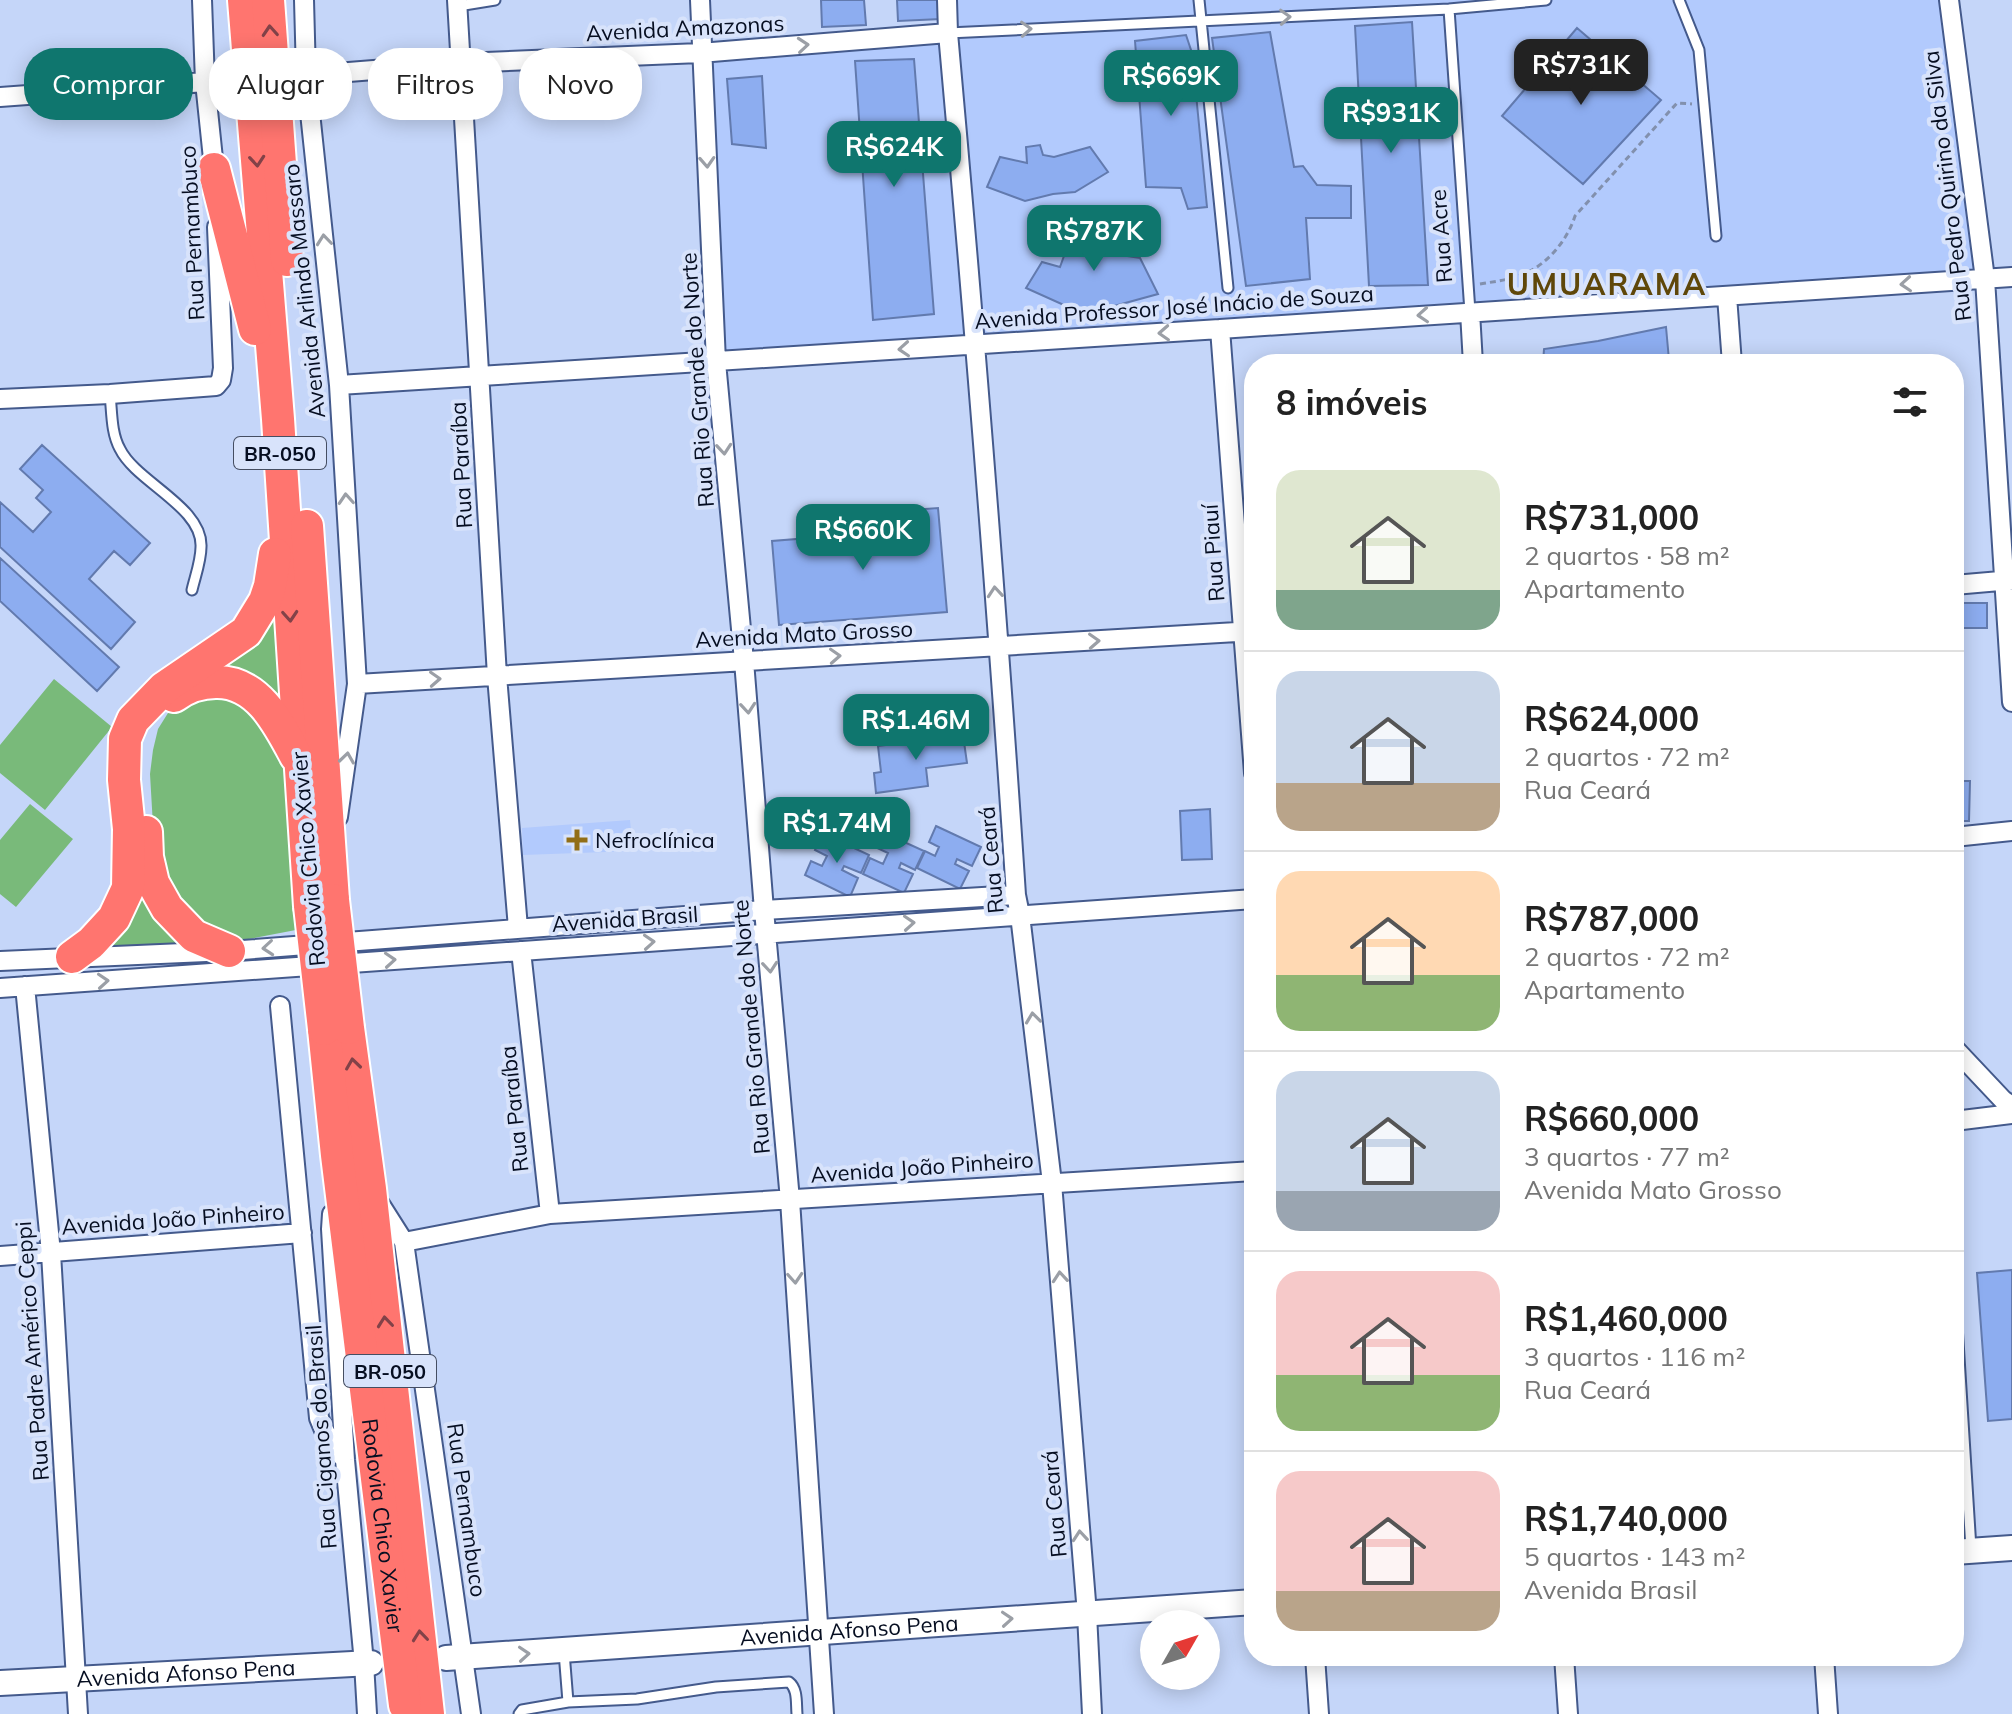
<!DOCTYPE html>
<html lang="pt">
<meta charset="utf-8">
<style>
:root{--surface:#fff;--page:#f2f2f2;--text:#222;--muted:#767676;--line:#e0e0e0;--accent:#0f766e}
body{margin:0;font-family:Mulish,sans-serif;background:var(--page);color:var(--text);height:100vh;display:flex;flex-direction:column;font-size:30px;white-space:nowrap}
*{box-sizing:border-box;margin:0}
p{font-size:26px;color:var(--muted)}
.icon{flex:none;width:44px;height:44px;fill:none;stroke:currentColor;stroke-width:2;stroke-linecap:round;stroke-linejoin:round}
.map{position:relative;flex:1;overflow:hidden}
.panel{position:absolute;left:1244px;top:354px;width:720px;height:1312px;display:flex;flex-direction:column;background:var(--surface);border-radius:32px;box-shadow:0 4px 20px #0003}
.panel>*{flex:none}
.top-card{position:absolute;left:24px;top:48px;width:760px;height:72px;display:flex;gap:16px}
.needle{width:52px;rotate:51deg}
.buttons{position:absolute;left:1140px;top:1610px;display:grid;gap:16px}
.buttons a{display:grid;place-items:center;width:80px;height:80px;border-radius:50%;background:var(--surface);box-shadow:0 4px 20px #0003;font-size:40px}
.price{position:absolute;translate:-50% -68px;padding:0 18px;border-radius:16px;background:var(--accent);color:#fff;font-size:26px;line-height:52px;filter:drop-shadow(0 2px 4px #0008)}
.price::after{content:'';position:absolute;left:50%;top:48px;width:24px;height:18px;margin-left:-12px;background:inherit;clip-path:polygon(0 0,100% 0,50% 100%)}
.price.active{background:#222;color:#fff}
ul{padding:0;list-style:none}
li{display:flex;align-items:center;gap:24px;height:200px;padding:0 32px}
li+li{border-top:2px solid var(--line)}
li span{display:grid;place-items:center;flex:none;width:224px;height:160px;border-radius:24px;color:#555}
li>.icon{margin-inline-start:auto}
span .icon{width:96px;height:96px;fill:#fffc;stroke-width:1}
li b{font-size:34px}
h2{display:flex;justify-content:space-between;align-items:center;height:96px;padding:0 32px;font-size:34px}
.tag{padding:0 28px;border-radius:32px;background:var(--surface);box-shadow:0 4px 20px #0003;font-size:28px;line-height:72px}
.tag.active{background:var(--accent);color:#fff}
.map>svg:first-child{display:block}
.built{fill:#b2cafd}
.green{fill:#79ba7a}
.building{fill:#8dadf0;stroke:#627aae;stroke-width:2}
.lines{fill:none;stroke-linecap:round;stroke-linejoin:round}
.lane-casing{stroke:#445a8c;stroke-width:13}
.street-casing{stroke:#445a8c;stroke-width:22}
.secondary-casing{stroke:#445a8c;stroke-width:28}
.highway-casing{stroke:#fff;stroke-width:36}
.path{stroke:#8290ad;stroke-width:3;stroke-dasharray:6 4;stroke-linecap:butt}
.lane{stroke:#fff;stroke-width:9}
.street{stroke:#fff;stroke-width:18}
.secondary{stroke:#fff;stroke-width:24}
.highway{stroke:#ff756f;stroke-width:32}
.highway-bridge-casing{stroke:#fff;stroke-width:36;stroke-linecap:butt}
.highway-bridge{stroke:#ff756f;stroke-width:32}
.oneway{stroke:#9b9fa6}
.oneway2{stroke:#824248}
.poi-dot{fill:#926e15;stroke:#d8e3fb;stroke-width:3}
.labels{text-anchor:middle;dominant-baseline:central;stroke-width:8;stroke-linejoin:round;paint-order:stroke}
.shield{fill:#d8e3fb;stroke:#454e62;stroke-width:2}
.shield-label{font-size:20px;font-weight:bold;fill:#060e21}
.street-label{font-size:22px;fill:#060e21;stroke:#d8e3fb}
.poi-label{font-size:22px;fill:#060e21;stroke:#d8e3fb;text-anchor:start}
.district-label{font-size:30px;font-weight:bold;letter-spacing:2px;fill:#5f4709;stroke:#d8e3fb}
</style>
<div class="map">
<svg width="2012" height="1714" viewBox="0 0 2012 1714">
<rect width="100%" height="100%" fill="#c5d6f9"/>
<path class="built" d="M948,0H1953L1986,275L717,360L702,51L949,33Z
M630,820L633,851L523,855L522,828Z"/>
<path class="green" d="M279,608L280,712C266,695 244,674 221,671C189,667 145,714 138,744C129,782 138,833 140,872C149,900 169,927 193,944L91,950C148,903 135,859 130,794C128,777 127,757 132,740C134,730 141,721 147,713C174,679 206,670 239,645C254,635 267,622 279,608Z
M54,679L112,727L45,810L0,773V745Z
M225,695L256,708L282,754L301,929L249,939H233L193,926L155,860L150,774L153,750L158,729L168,713L182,702Z
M30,804L73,839L16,907L0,894V840Z"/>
<path class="building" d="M821,0H864L866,25L822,27Z
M897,0H940L941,19L898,21Z
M1412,22L1428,285L1369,286L1355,26Z
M1577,28L1661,100L1583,184L1502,116Z
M1270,32L1294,167L1303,166L1317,185L1351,186V218H1306L1310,279L1246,286L1212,38Z
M1186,35L1192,53L1207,207L1188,209L1181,188L1146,187L1135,41Z
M914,59L934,314L873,320L855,61Z
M762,76L766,148L732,144L727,79Z
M1040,145L1043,155L1054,157L1090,147L1108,172L1075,192L1053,194L1025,201L987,187L1000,157L1027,163L1026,147Z
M1108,217L1109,250L1121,255L1140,258L1158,294L1096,311L1066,306L1026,288L1042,262L1060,267L1064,256L1079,254L1075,220Z
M1666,327L1669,360L1666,364H1543L1544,349L1598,341Z
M42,445L150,543L130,565L114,551L89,579L135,622L111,649L0,547V502L33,532L51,512L36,498L43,490L20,469Z
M938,508L947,612L779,625L772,541L885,532L884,512Z
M0,558L119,667L97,691L0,601Z
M1960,603H1987V628H1960Z
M963,735L967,763L926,768L928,786L876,793L874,773L881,772L878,746Z
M1954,781H1970L1969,821H1954Z
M1210,809L1212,859L1182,860L1180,811Z
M936,826L981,847L972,866L957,859L955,864L969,871L960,889L917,868L925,851L935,856L939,847L929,842Z
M880,831L924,851L915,870L901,863L899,868L913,874L904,893L863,874L870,858L883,864L888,853L873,846Z
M822,833L869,855L861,873L844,866L842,870L858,878L850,897L805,875L811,861L822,866L827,856L815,850Z
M2012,1270V1419L1988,1421L1977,1273Z"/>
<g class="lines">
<g class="lane-casing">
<path id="lane" d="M1199,0L1228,288
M1679,0L1699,50L1716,236
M458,6L495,0
M1449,9L1470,312
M948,33L1449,9L1546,0
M110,394C112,412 111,433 120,449C136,482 203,507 201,547C201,561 195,577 192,590
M1954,1277L1971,1549
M568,1702L637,1699L716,1687L789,1682C798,1689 796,1703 797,1714
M519,1714L522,1710L568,1702L564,1652"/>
</g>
<g class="street-casing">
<path id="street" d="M202,0L205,82L215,178
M304,0L306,75L339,385L357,684L338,817
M457,0L497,676L518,928
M700,0L716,362L744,661L764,910L790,1200L824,1714
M947,0L948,33C974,320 997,607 1016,895L1020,915L1052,1183L1087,1614L1092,1714
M1949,0L1985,279L2012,702
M274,78L461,63L700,53L948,33
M0,97L205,82
M1727,296L1732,364
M1470,312L1473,364
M1220,329L1254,773
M339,385L1220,329L2012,277
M0,399L110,394L216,386L221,380L223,368L217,227
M1954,585L2012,580
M357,684L1254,631
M1954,837L2012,831
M521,951L550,1214
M0,961L229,951L764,910L1016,895
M25,986L51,1253L78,1714
M0,988L1254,899
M280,1006L319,1418C325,1435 333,1447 345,1460
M1954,1048L2003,1100L2012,1106
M1954,1121L2012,1114
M378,1201L404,1242L471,1714
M332,1214L331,1229L345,1460L364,1663L367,1714
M404,1242L550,1214L1254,1171
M0,1256L302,1233
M1315,1656L1319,1714
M1564,1656L1568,1714
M1824,1656L1828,1714"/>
</g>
<g class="secondary-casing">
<g id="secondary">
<path d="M1954,1552L2012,1548"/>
<path id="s1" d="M446,1658L1254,1602"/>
<path id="s2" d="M0,1683L371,1663"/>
</g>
</g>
<g class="highway-casing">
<g id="highway">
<path d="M244,0L278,419L310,906"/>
<path d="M268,0L287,260"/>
<path d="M214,169L255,329"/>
<path d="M307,526L333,900"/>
<path d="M174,696C186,687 200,682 216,682C258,681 279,724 296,756"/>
<path d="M146,832L147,857L153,883L167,908L194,936L229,951"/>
<path d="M72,957L91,943L114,918L128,888L129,829L124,780L125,739L133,720L164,688L246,632L265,601L270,586L275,554"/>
<path d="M348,1028L370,1189L428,1714"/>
<path id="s3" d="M324,1029L337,1155L405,1705"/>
</g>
</g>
<path class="path" d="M1480,284C1491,282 1502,281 1512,278C1542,271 1566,244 1575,216L1677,103L1692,104"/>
<use href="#lane" class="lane"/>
<use href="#street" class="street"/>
<use href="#secondary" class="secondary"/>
<use href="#highway" class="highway"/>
<g class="highway-bridge-casing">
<path id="highway-bridge" d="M333,900L348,1028
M310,906L324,1029"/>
</g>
<use href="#highway-bridge" class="highway-bridge"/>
</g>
<defs><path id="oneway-chevron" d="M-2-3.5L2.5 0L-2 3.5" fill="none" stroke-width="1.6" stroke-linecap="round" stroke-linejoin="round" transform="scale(2)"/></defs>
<g class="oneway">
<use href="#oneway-chevron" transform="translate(1285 17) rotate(-3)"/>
<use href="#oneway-chevron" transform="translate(1026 29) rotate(-3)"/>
<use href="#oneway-chevron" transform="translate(803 45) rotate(-5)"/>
<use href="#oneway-chevron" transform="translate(707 162) rotate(87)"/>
<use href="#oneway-chevron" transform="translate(324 240) rotate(-96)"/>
<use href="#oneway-chevron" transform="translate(1906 284) rotate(176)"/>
<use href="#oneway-chevron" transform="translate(1423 315) rotate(176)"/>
<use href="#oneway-chevron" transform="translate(1164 333) rotate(177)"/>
<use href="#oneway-chevron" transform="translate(904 349) rotate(176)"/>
<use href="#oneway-chevron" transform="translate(724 449) rotate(85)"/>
<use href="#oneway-chevron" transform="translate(346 499) rotate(-94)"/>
<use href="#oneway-chevron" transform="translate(995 592) rotate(-95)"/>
<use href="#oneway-chevron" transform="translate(1094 641) rotate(-3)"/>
<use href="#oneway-chevron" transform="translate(835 656) rotate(-3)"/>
<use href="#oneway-chevron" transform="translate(435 679) rotate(-3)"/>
<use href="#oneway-chevron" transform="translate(748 708) rotate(85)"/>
<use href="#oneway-chevron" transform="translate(347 758) rotate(-82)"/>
<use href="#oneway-chevron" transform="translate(909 923) rotate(-4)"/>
<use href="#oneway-chevron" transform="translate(649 942) rotate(-4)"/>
<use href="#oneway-chevron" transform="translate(268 948) rotate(175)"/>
<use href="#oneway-chevron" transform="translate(390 960) rotate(-4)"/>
<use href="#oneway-chevron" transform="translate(770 967) rotate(85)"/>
<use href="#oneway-chevron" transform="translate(103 981) rotate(-4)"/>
<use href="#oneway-chevron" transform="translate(1033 1018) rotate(-97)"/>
<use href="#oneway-chevron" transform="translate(1060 1277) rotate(-95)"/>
<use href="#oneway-chevron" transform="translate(795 1278) rotate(86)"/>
<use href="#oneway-chevron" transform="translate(1080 1536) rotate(-95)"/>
<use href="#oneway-chevron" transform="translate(1007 1619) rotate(-4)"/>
<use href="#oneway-chevron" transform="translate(524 1654) rotate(-4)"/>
</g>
<g class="oneway2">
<use href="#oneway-chevron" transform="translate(270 31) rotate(-94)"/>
<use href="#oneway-chevron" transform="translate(257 161) rotate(85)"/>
<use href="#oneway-chevron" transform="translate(290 616) rotate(86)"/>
<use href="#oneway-chevron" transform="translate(353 1064) rotate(-98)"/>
<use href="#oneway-chevron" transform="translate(385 1322) rotate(-96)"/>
<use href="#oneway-chevron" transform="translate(420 1636) rotate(-96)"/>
</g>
<path class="poi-dot" d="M573 828h8v8h8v8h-8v8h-8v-8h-8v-8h8z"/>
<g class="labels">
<g class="shield">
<rect x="234" y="437" width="92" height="32" rx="6"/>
<rect x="344" y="1355" width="92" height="32" rx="6"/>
</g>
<g class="shield-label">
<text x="280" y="453">BR-050</text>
<text x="390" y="1371">BR-050</text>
</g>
<g class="street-label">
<text transform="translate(685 28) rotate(-3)">Avenida Amazonas</text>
<text transform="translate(1947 186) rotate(-97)">Rua Pedro Quirino da Silva</text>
<text transform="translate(192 233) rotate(-93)">Rua Pernambuco</text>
<text transform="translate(1441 236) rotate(-94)">Rua Acre</text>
<text transform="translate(304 291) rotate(-96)">Avenida Arlindo Massaro</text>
<text transform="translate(1174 307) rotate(-4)">Avenida Professor José Inácio de Souza</text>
<text transform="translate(697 380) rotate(-94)">Rua Rio Grande do Norte</text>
<text transform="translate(461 465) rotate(-93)">Rua Paraíba</text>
<text transform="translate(1213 553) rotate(-94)">Rua Piauí</text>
<text transform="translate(804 634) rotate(-3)">Avenida Mato Grosso</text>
<text transform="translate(308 859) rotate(-95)">Rodovia Chico Xavier</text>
<text transform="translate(991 860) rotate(-95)">Rua Ceará</text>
<text transform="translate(625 919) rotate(-4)">Avenida Brasil</text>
<text transform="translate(751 1027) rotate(-95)">Rua Rio Grande do Norte</text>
<text transform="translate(514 1109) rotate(-96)">Rua Paraíba</text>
<text transform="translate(922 1167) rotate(-4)">Avenida João Pinheiro</text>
<text transform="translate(173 1219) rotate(-4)">Avenida João Pinheiro</text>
<text transform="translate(32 1351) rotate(-94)">Rua Padre Américo Ceppi</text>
<text transform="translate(321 1437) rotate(-94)">Rua Ciganos do Brasil</text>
<text transform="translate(1054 1504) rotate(-95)">Rua Ceará</text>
<text transform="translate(467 1510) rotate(82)">Rua Pernambuco</text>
<text stroke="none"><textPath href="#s3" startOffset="500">Rodovia Chico Xavier</textPath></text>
<text stroke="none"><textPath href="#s1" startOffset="404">Avenida Afonso Pena</textPath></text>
<text stroke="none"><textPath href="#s2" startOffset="186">Avenida Afonso Pena</textPath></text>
</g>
<g class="poi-label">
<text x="595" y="840">Nefroclínica</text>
</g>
<g class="district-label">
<text x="1607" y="284">UMUARAMA</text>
</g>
</g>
</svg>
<div class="buttons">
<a><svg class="needle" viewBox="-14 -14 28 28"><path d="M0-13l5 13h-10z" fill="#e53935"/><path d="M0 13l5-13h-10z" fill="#767676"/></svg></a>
</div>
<b class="price active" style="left:1581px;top:107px">R$731K</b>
<b class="price" style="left:1171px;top:118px">R$669K</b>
<b class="price" style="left:1391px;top:155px">R$931K</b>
<b class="price" style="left:894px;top:189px">R$624K</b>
<b class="price" style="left:1094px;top:273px">R$787K</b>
<b class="price" style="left:863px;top:572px">R$660K</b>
<b class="price" style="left:916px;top:762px">R$1.46M</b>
<b class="price" style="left:837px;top:865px">R$1.74M</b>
<div class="top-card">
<a class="tag active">Comprar</a>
<a class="tag">Alugar</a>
<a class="tag">Filtros</a>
<a class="tag">Novo</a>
</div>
<section class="panel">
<h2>8 imóveis<svg class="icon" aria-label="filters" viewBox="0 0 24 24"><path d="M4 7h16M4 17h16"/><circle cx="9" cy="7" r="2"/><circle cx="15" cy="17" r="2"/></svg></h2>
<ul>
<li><span style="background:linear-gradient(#dfe7d0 75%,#7fa58c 0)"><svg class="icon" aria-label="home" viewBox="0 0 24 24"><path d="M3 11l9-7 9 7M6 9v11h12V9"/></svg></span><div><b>R$731,000</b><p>2 quartos · 58 m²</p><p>Apartamento</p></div></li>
<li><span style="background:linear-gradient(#c9d6e8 70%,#b9a48a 0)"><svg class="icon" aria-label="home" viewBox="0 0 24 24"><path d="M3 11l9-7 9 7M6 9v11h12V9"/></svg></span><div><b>R$624,000</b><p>2 quartos · 72 m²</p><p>Rua Ceará</p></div></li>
<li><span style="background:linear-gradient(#ffd9b3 65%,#8fb573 0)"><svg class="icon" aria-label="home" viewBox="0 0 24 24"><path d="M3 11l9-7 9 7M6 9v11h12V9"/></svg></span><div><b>R$787,000</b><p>2 quartos · 72 m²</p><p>Apartamento</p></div></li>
<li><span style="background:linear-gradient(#c9d6e8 75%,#9aa5b1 0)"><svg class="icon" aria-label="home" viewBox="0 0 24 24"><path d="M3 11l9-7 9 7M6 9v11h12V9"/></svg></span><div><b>R$660,000</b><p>3 quartos · 77 m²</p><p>Avenida Mato Grosso</p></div></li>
<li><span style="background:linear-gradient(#f6c9c9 65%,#8fb573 0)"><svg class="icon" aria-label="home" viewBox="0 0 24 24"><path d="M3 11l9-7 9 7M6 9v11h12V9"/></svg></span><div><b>R$1,460,000</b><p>3 quartos · 116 m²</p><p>Rua Ceará</p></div></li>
<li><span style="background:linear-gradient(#f6c9c9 75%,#b9a48a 0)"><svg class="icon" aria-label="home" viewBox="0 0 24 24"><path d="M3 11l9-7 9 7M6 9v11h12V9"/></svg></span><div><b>R$1,740,000</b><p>5 quartos · 143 m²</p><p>Avenida Brasil</p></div></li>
</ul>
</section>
</div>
